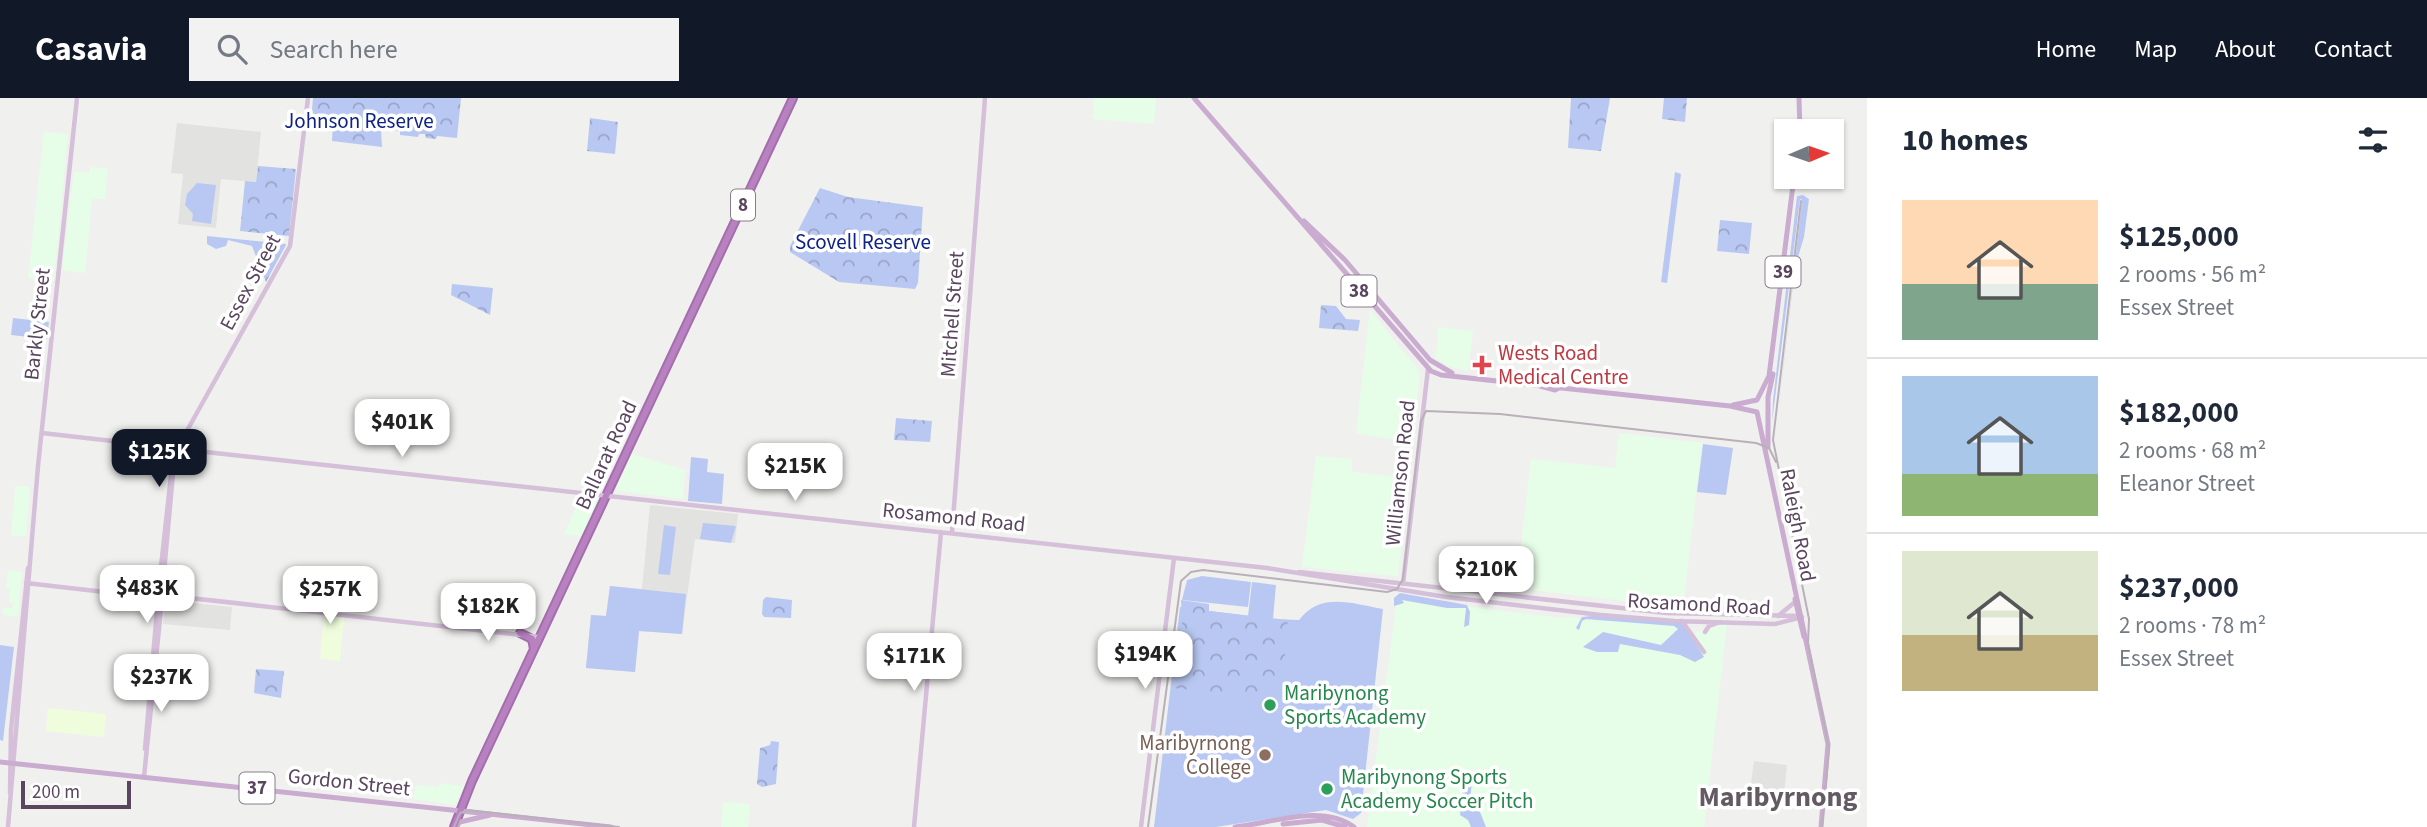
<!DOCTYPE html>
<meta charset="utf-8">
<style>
:root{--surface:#fff;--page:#f2f2f3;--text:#1f2937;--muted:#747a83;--line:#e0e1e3;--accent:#111827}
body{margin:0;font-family:"Source Sans 3",sans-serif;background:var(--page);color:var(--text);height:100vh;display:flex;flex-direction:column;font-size:26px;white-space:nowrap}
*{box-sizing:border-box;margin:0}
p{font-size:23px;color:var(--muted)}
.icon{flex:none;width:38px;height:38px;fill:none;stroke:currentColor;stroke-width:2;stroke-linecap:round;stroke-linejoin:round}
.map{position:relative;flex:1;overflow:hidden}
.sheet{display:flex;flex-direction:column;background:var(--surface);width:560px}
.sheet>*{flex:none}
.needle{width:46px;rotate:88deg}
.buttons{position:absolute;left:1774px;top:21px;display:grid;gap:14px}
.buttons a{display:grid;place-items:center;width:70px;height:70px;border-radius:0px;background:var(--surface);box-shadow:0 2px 5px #0004;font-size:35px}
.scale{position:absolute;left:21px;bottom:18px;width:110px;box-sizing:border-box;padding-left:7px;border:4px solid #59455d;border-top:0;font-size:19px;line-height:24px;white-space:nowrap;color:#59455d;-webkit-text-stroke:5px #fff;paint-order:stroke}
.price{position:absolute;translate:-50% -60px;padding:0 16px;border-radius:14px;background:#fff;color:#222;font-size:23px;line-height:46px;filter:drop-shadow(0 2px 4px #0008)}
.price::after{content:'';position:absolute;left:50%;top:42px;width:21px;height:16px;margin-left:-10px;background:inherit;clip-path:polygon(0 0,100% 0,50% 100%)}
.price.on{background:var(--accent);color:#fff}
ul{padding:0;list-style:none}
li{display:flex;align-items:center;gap:21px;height:175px;padding:0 35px}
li+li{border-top:2px solid var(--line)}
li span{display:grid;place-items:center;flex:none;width:196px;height:140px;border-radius:0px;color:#555}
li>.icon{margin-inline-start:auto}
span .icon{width:84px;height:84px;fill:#fffc;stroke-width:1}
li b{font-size:30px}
h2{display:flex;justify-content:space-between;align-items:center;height:84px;padding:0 35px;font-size:30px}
header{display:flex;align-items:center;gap:42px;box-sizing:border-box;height:98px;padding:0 35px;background:var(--accent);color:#fff}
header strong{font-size:33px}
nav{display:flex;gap:38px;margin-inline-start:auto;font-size:24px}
.search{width:490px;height:63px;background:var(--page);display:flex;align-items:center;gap:18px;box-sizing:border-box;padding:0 24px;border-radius:0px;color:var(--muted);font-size:26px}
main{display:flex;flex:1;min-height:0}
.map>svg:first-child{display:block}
.commercial{fill:#e6fde7}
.education{fill:#e2e2e0}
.medical{fill:#effddc}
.grass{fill:#b9c8f2}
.forest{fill:url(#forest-crowns)}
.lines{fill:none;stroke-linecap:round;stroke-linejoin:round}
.highway-casing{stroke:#a56dad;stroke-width:10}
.secondary{stroke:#d5bfd9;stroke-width:4.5}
.primary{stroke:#caacd0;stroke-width:5}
.highway{stroke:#b882c1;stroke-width:6}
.tram{stroke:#b9b0b9;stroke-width:2}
.health-dot{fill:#e0444e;stroke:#fff;stroke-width:2.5}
.leisure-dot{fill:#2e9e5b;stroke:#fff;stroke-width:2.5}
.education-dot{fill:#8d6e63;stroke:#fff;stroke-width:2.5}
.labels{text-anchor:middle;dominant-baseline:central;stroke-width:7;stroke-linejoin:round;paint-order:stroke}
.shield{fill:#fff;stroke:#8b7d8e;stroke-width:2}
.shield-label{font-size:19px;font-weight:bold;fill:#59455d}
.park-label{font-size:21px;fill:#0f2285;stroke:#fff}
.street-label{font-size:21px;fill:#59455d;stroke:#fff}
.health-label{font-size:21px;fill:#be3a42;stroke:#fff;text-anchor:start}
.leisure-label{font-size:21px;fill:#27864d;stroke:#fff;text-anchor:start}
.education-label{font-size:21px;fill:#785e54;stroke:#fff;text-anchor:end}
.district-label{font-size:28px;font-weight:bold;fill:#635a64;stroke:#fff}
</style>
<header>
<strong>Casavia</strong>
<div class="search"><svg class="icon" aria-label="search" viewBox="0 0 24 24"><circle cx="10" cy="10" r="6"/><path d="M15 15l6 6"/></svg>Search here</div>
<nav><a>Home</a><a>Map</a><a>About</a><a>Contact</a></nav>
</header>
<main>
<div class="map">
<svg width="1867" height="729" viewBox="0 0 1867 729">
<defs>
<pattern id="forest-crowns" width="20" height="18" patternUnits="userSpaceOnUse" patternTransform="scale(1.75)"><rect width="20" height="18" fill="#b9c8f2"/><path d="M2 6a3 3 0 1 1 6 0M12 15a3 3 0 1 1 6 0" fill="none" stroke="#99a4c7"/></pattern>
</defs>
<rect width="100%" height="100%" fill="#f0f1ee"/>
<path class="commercial" d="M1094,0H1156L1154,26L1093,21Z
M44,34L68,36L54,183L28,180Z
M90,69L108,71L105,101H92L85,175L62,172L74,73L89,75Z
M1370,212L1420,274L1413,345L1356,335Z
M1438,229L1473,233L1468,273L1448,268L1436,260Z
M1619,335L1702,345L1683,510L1516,490L1531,361L1615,370Z
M632,356L685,372L683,401L619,393L616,390Z
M1316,358L1352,361V374L1409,380L1398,478L1302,469Z
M15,388L30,389L26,438L11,437Z
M581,398L599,400L600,403L582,438L564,436Z
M8,472L22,474L18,518L3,517V510H12L13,505L9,504L10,491L6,490Z
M1397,500L1561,520L1577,518L1581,522L1677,526L1687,537L1727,525L1704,729H1367Z
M441,685L462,688L465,686L455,707L413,701L416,687L438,689Z
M723,704L750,706L748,729H721Z"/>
<path class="education" d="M177,25L261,34L256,84L221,81L216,130L178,126L183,76L171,75Z
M650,407L738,416L735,445L695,441L682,536L639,533L635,574L586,570L591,517L606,518L610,488L642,491Z
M168,473L185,475L182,504L232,509L230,532L163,526Z
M1754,663L1787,667L1784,697L1750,693Z"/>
<path class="medical" d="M324,518L344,520L340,563L320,561Z
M48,610L106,616L104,639L46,633Z"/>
<path class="grass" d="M1675,74L1681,76L1667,185L1661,184Z
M197,85L216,87L211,126L192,123L193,116L185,107L187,96Z
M1803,97L1809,101L1804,139L1795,169L1777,325L1802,102L1800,101L1772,324L1773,302L1797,98Z
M13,220L49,224L47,241L11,237Z
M1703,346L1733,350L1726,397L1697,394Z
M691,359L708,361L707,374L724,376L722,406L688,403Z
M703,425L736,428L731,445L700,441Z
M664,427L676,429L670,477L658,476Z
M1202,478L1251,484L1248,509L1182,502L1187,482Z
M1252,484L1276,487L1273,521L1299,522C1321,493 1353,506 1383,511L1361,715L1353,721L1326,712L1216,729H1154L1180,509L1248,518Z
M610,488L686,496L682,536L639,533L635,574L586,570L591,517L606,518Z
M1400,495L1467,507L1470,514L1469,527L1464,529L1466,510H1447L1402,502L1404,505L1394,508V500Z
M1601,517L1682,523L1704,559L1695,564L1680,557L1620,546L1618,554H1597L1583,549L1603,534L1661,547L1678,531L1674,528L1586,521L1582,523L1579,532L1576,530L1582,519Z
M0,547L14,549L3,643L0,642Z
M1464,682L1472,683L1470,703L1476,704L1486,729H1471L1468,722L1460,717Z"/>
<path class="forest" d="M313,0H461L457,40L437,38L436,41L426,40L425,36H419L418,39L400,37V33L381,31L382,49L332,43L333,25L311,23Z
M1571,0H1610L1601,53L1568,50Z
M1664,0H1687L1685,24L1662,21Z
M590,20L618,24L615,56L587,53Z
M258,68L296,71L289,138L240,133L245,83L256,84Z
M820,90L848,99L923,109L918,185L915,191L839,184L790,154V148Z
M1720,122L1752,125L1749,156L1717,153Z
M207,138L286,146V147L266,184L252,148L228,142L226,148L216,151L207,146Z
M452,186L493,190L490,217L451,197Z
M1321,207L1336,208L1346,221L1360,222L1358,233L1319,230Z
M896,320L932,323L930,344L894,342Z
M766,499L792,502L791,520L764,519L762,516L763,502Z
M1181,502L1209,506V513L1288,522C1285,548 1288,590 1258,599L1174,590L1182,527Z
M256,571L284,573L281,600L254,595Z
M771,643L779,644L776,686L762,689L757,686L760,650L770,647Z"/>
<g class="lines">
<g class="highway-casing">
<path id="highway" d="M520,535L532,541L534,551
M454,729L472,683L793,0"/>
</g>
<path class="secondary" d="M42,335L174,350
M176,345L179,347L178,351L174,349Z
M179,347L290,148L308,0
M178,351L1267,470L1446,499L1601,517L1674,523L1775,526L1802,519
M952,435L985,0
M1299,474L1666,515L1801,518
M26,485L157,500
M1403,486L1428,271
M158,496L174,350
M162,496L174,365
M163,497L539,539
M1778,518L1795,504
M1682,523L1704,554
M1705,534L1709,528L1720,524
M145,651L158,501
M144,679L162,501
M10,695L11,632L28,470
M8,729L38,368L77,0
M914,729L941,434
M1141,729L1174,460"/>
<path class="primary" d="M1194,0L1431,273L1441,277L1730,308L1757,314
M1799,0L1800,33
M1304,123L1345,162L1430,262L1452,275
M1536,287L1555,292L1559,290
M1733,307L1757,302L1769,278L1794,79
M1757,314L1828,646L1821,729
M1768,349V299L1773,276
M1795,501L1804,539
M0,664L611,729
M1283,726L1322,722L1345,729
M455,729L460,724L490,717
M1235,729C1272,725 1322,705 1354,729"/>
<use href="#highway" class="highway"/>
<path class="tram" d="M1801,103L1773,342L1809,521L1808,545L1829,650L1822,729
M454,729L460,715L468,712L619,729
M1148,729L1181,483L1191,474L1203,472L1387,494L1397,491L1403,481L1421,323L1426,313L1500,316L1756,345L1769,350L1776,364"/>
</g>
<path class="health-dot" d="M1478.5 256.5h7v7h7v7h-7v7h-7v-7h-7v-7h7z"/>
<g class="leisure-dot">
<circle cx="1270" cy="607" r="7"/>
<circle cx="1327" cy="691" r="7"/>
</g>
<circle class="education-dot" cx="1265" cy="657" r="7"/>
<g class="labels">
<g class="shield">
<rect x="731" y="91.5" width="24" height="31" rx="5"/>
<rect x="1765.5" y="158.5" width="35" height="31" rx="5"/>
<rect x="1341.5" y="177.5" width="35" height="31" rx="5"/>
<rect x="239.5" y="674.5" width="35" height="31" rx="5"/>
</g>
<g class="shield-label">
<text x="743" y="107">8</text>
<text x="1783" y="174">39</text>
<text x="1359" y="193">38</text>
<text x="257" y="690">37</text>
</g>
<g class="park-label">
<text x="359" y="23">Johnson Reserve</text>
<text x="863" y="144">Scovell Reserve</text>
</g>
<g class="street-label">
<text transform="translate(250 184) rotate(-62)">Essex Street</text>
<text transform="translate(952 216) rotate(-86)">Mitchell Street</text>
<text transform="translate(37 226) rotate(-84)">Barkly Street</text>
<text transform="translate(606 357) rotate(-65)">Ballarat Road</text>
<text transform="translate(1400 375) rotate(-84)">Williamson Road</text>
<text transform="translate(954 419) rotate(6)">Rosamond Road</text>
<text transform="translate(1798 427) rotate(79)">Raleigh Road</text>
<text transform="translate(1699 506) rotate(3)">Rosamond Road</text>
<text transform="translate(349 684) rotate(6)">Gordon Street</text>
</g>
<g class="health-label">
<text x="1498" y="255">Wests Road<tspan x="1498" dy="24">Medical Centre</tspan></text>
</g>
<g class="leisure-label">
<text x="1284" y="595">Maribynong<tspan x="1284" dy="24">Sports Academy</tspan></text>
<text x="1341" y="679">Maribynong Sports<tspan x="1341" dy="24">Academy Soccer Pitch</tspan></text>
</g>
<g class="education-label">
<text x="1251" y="645">Maribyrnong<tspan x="1251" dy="24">College</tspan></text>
</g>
<g class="district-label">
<text x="1778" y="699">Maribyrnong</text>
</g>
</g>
</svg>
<div class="buttons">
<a><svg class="needle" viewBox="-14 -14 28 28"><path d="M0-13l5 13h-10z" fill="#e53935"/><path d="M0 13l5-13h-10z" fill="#747a83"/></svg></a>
</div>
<div class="scale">200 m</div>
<b class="price" style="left:402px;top:361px">$401K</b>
<b class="price on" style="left:159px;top:391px">$125K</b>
<b class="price" style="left:795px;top:405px">$215K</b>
<b class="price" style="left:1486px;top:508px">$210K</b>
<b class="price" style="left:147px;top:527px">$483K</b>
<b class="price" style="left:330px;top:528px">$257K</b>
<b class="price" style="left:488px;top:545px">$182K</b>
<b class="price" style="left:1145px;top:593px">$194K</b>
<b class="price" style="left:914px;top:595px">$171K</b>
<b class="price" style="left:161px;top:616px">$237K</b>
</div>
<section class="sheet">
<h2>10 homes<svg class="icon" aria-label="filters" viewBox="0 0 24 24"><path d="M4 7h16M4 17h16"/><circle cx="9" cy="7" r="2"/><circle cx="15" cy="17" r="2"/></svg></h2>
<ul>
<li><span style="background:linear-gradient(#ffd9b3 60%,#7fa58c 0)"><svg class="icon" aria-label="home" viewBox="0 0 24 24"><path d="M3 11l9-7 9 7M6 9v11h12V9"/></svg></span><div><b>$125,000</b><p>2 rooms · 56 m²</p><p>Essex Street</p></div></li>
<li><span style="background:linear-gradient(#a9c7e8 70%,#8fb573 0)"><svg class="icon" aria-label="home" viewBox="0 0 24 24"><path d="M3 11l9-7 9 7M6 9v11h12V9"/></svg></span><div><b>$182,000</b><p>2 rooms · 68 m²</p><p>Eleanor Street</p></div></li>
<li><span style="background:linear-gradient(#dfe7d0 60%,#c2b280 0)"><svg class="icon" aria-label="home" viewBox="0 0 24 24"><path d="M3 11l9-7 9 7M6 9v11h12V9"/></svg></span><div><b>$237,000</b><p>2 rooms · 78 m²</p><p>Essex Street</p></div></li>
</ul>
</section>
</main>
